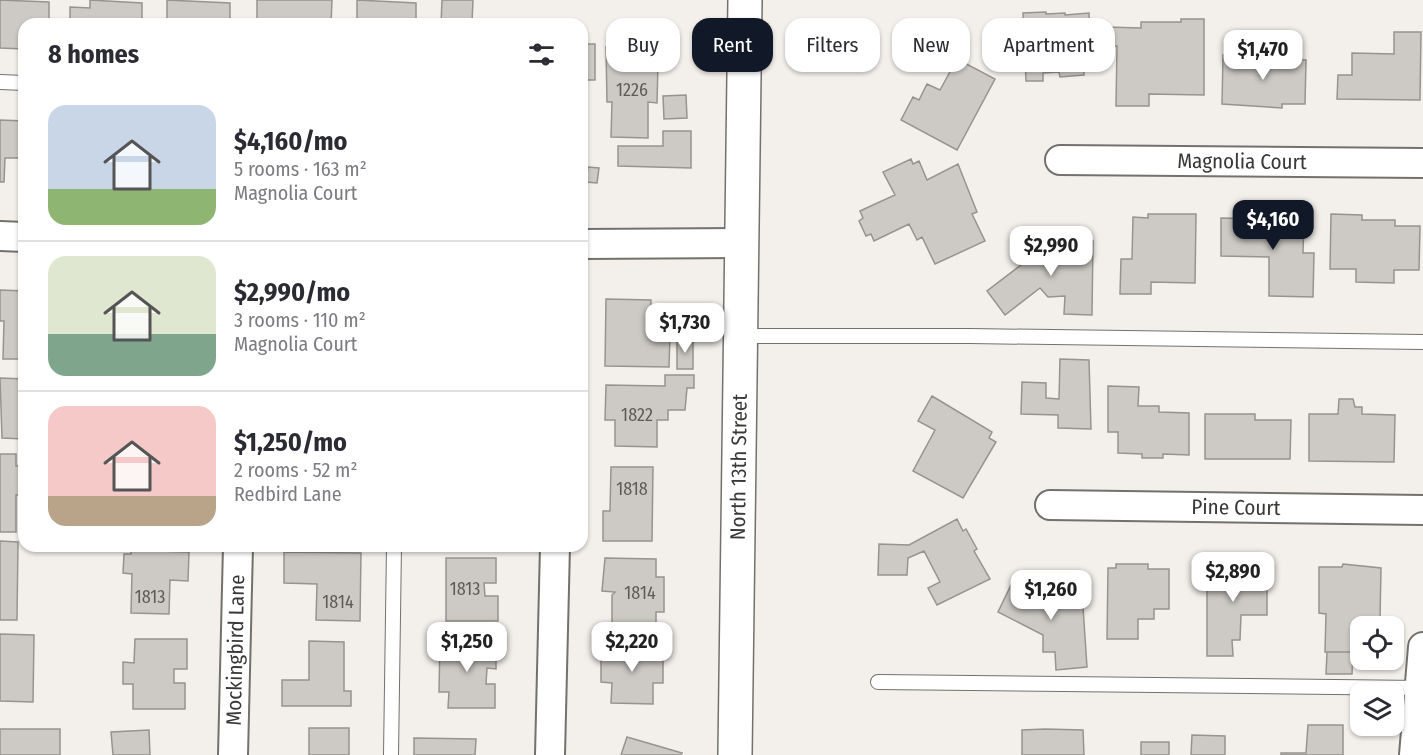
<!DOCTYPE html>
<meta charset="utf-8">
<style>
:root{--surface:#fff;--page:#f7f7f7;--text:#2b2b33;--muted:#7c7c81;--line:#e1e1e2;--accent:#111827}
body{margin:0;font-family:"Fira Sans Condensed",sans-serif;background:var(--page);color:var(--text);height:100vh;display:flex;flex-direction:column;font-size:22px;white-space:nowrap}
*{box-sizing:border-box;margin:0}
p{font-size:20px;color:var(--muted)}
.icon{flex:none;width:33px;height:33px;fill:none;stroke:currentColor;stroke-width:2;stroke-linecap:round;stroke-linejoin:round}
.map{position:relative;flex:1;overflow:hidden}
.sheet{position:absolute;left:18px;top:18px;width:570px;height:534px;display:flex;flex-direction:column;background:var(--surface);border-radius:18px;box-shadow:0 2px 4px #0004}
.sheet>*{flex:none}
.hud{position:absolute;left:606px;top:18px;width:570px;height:54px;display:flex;gap:12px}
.controls{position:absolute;left:1350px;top:616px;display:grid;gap:12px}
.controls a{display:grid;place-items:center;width:54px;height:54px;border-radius:12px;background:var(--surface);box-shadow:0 2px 4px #0004;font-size:30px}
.price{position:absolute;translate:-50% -51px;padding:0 14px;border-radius:12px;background:#fff;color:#222;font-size:20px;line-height:39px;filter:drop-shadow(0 2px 3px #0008)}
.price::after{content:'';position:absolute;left:50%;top:36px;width:18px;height:14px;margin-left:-9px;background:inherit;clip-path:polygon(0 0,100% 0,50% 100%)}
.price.current{background:var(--accent);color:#fff}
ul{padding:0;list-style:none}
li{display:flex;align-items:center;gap:18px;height:150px;padding:0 30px}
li+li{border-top:2px solid var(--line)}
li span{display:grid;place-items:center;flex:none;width:168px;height:120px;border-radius:18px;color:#555}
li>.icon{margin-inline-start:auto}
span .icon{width:72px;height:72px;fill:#fffc;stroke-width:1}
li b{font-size:26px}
h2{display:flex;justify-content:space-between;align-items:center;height:72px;padding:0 30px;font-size:26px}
.tag{padding:0 21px;border-radius:18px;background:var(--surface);box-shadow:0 2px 4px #0004;font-size:21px;line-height:54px}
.tag.current{background:var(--accent);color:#fff}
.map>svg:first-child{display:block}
.building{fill:#cdcac5;stroke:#97938f;stroke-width:1.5}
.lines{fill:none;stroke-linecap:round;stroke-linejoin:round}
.service-casing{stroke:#74716d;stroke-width:16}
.minor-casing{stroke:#74716d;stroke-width:32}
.tertiary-casing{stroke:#74716d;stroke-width:36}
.service{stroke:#fff;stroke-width:14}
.minor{stroke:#fff;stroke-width:28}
.tertiary{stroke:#fff;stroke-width:33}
.labels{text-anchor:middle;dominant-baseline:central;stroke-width:5;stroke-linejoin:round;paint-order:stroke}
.number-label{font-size:18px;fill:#5e5c5a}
.street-label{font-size:21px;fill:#393836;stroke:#fffdfb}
</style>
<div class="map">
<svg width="1423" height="755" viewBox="0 0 1423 755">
<rect width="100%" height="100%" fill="#f3efeb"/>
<path class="building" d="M0,0L49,2V24H24V49L0,48Z
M90,0L142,3V24H70V7L90,8Z
M167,0L230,3V24H167Z
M257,0H332L331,24H257Z
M357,0L416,3V24H357Z
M442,0H473L472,22L504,24H441Z
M1046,12V14L1065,13V15L1089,13L1090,42L1083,43L1084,75L1060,77L1059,72L1043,73V81H1026L1023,13Z
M1181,19H1204V95L1149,94V106H1116L1117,46H1106V27L1141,28V22H1181Z
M1394,32H1421L1420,100L1337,99L1338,75H1352V53L1394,54Z
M616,39H635V47L651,48V63H658L657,103L648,102V138L611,137L612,102H607L606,47H616Z
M582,44H595V80H582Z
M1223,55H1260V59L1306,60L1305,104H1282V108L1222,104Z
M957,59L995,79L957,150L901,120L913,97L919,100L927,84L940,90Z
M686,95L687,118L664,119L663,96Z
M0,120L24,121V158H5L4,182H0Z
M663,131H691V168L618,166V146H663Z
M911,159L913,164L919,161L927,180L958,164L977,212L972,214L985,241L935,264L922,237L917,240L909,224L874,241L871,234L866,236L859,221L863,218L860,211L895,195L883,172Z
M588,167L599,168L597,183L586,182Z
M1148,214H1196L1195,283L1151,282V294H1120L1121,259H1132L1133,217L1148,218Z
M1263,214H1279V219L1304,220L1303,253H1314L1313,297L1269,296V257L1221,256V218L1263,219Z
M1331,214L1362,215V220H1395V226H1420L1419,270H1394V283L1356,282V269H1330Z
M1056,240L1093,241L1092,315L1064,314L1065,296L1048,297L1040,288L1005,315L987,291L1030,258L1031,244L1056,245Z
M0,290L24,291V359H3L4,321H0Z
M606,299L651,300L650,334L670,335L669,367L605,366Z
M677,338H693V369H677Z
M1060,359L1089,360L1091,429L1058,428V415L1021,414L1022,382L1046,383V398L1059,399Z
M665,375H694V388H687L685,410H668V420H657V447L615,446V420H605L606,385L665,386Z
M0,378L24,379V439L2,438Z
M1108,386L1139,387L1138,406H1159V412L1189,413V455L1163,454V458H1142V454L1118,453V432H1108Z
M932,396L992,432L989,438L996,442L963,498L913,471L935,430L918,421Z
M1339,399H1353L1355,407H1362V414L1395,415L1394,462L1309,461V414H1338Z
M1205,414H1255V420H1291L1290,459H1205Z
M0,454H16V466H24V495H16V532H0Z
M611,467H653L652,541H603V511H610Z
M957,519L963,531L966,529L977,549L974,551L990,579L937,605L928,588L940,582L924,551L908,558L907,575H878L879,544L909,545Z
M0,541L18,542L17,620H0Z
M131,550L189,552L188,581L170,580L169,614L131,613L132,574L123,573L124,554H131Z
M284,552L361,553L360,621L316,620L317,584L284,583Z
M446,558H496V583H484L485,596H498V621H446Z
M605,558L656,559V577H664V612H656V625L612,624V595L615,592L602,591Z
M1116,564H1148V569H1169V609H1154V619H1138V639H1107L1108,568H1116Z
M1207,564L1267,565V615H1241L1240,640H1232L1233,656H1207Z
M1343,564L1381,568L1380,619H1355L1354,652H1325L1326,614L1319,613V567H1342Z
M1014,579L1050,595L1082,592L1087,667L1056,670L1055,652H1043V635L998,612Z
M0,634L34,635L33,702L0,701Z
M135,639H187V669H174V683H185V709H133V684H123V662L134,663Z
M440,640L496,641V669L487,668L486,684H495V708H448L449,692H439Z
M309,641L344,642V691H351V706H282V680H309Z
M601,648H663V683H653V704L611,703L612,683L601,682Z
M1327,652H1353L1352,674H1326Z
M1308,725H1343V755H1281V753H1306Z
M309,728H349V755H309Z
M0,729H60V755H0Z
M1045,729L1083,730L1084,755H1022V730Z
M149,730L150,755H113L111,732Z
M1192,735L1225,736V755H1191Z
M627,737L682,753L681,755H621Z
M414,738L476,739L475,755H414Z
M1141,742H1169V755H1141Z"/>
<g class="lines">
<g class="service-casing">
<path id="service" d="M0,82L24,83
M740,336H969L1423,342
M878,682L1420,688
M391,755L394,546"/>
</g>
<g class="minor-casing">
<g id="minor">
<path id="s1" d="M1060,160L1423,163"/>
<path d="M0,236L24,237"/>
<path d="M582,244L741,243"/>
<path id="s2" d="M1050,505L1423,510"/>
<path id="s3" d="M233,755L238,546"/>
<path d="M550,755L555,546"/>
<path d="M1414,755L1423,647"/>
</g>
</g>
<g class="tertiary-casing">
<g id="tertiary">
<path id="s4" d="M735,755L745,0"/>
</g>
</g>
<use href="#service" class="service"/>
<use href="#minor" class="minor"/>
<use href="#tertiary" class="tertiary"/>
</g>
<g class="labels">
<g class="number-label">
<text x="632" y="90">1226</text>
<text x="637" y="415">1822</text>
<text x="632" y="489">1818</text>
<text x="465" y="589">1813</text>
<text x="640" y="593">1814</text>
<text x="150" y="597">1813</text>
<text x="338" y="602">1814</text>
</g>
<g class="street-label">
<text stroke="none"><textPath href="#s1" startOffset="182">Magnolia Court</textPath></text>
<text stroke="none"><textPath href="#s4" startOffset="288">North 13th Street</textPath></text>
<text stroke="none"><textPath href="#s2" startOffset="186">Pine Court</textPath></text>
<text stroke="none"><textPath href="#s3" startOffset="105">Mockingbird Lane</textPath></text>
</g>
</g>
</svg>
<div class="controls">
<a><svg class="icon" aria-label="locate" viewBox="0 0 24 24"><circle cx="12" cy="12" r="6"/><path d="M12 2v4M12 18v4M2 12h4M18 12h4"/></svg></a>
<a><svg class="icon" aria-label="layers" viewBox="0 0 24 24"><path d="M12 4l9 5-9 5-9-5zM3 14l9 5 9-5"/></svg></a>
</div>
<b class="price" style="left:1263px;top:81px">$1,470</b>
<b class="price current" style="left:1273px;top:251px">$4,160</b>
<b class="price" style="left:1051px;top:277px">$2,990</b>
<b class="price" style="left:685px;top:354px">$1,730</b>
<b class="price" style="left:1233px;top:603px">$2,890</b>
<b class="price" style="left:1051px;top:621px">$1,260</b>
<b class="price" style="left:467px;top:673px">$1,250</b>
<b class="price" style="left:632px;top:673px">$2,220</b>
<div class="hud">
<a class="tag">Buy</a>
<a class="tag current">Rent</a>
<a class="tag">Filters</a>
<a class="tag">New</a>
<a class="tag">Apartment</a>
</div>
<section class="sheet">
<h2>8 homes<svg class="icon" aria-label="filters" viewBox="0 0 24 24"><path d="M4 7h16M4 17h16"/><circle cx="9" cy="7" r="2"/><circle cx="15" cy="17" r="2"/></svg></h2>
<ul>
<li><span style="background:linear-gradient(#c9d6e8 70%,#8fb573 0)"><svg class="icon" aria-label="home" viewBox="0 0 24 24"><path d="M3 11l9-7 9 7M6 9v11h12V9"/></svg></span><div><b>$4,160/mo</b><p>5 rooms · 163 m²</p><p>Magnolia Court</p></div></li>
<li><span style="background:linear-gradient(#dfe7d0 65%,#7fa58c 0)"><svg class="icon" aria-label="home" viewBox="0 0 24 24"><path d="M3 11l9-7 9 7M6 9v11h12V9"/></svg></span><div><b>$2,990/mo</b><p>3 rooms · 110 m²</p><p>Magnolia Court</p></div></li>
<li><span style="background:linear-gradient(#f6c9c9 75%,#b9a48a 0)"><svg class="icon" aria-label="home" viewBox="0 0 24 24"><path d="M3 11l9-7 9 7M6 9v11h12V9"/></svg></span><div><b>$1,250/mo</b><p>2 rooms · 52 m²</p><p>Redbird Lane</p></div></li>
</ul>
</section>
</div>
